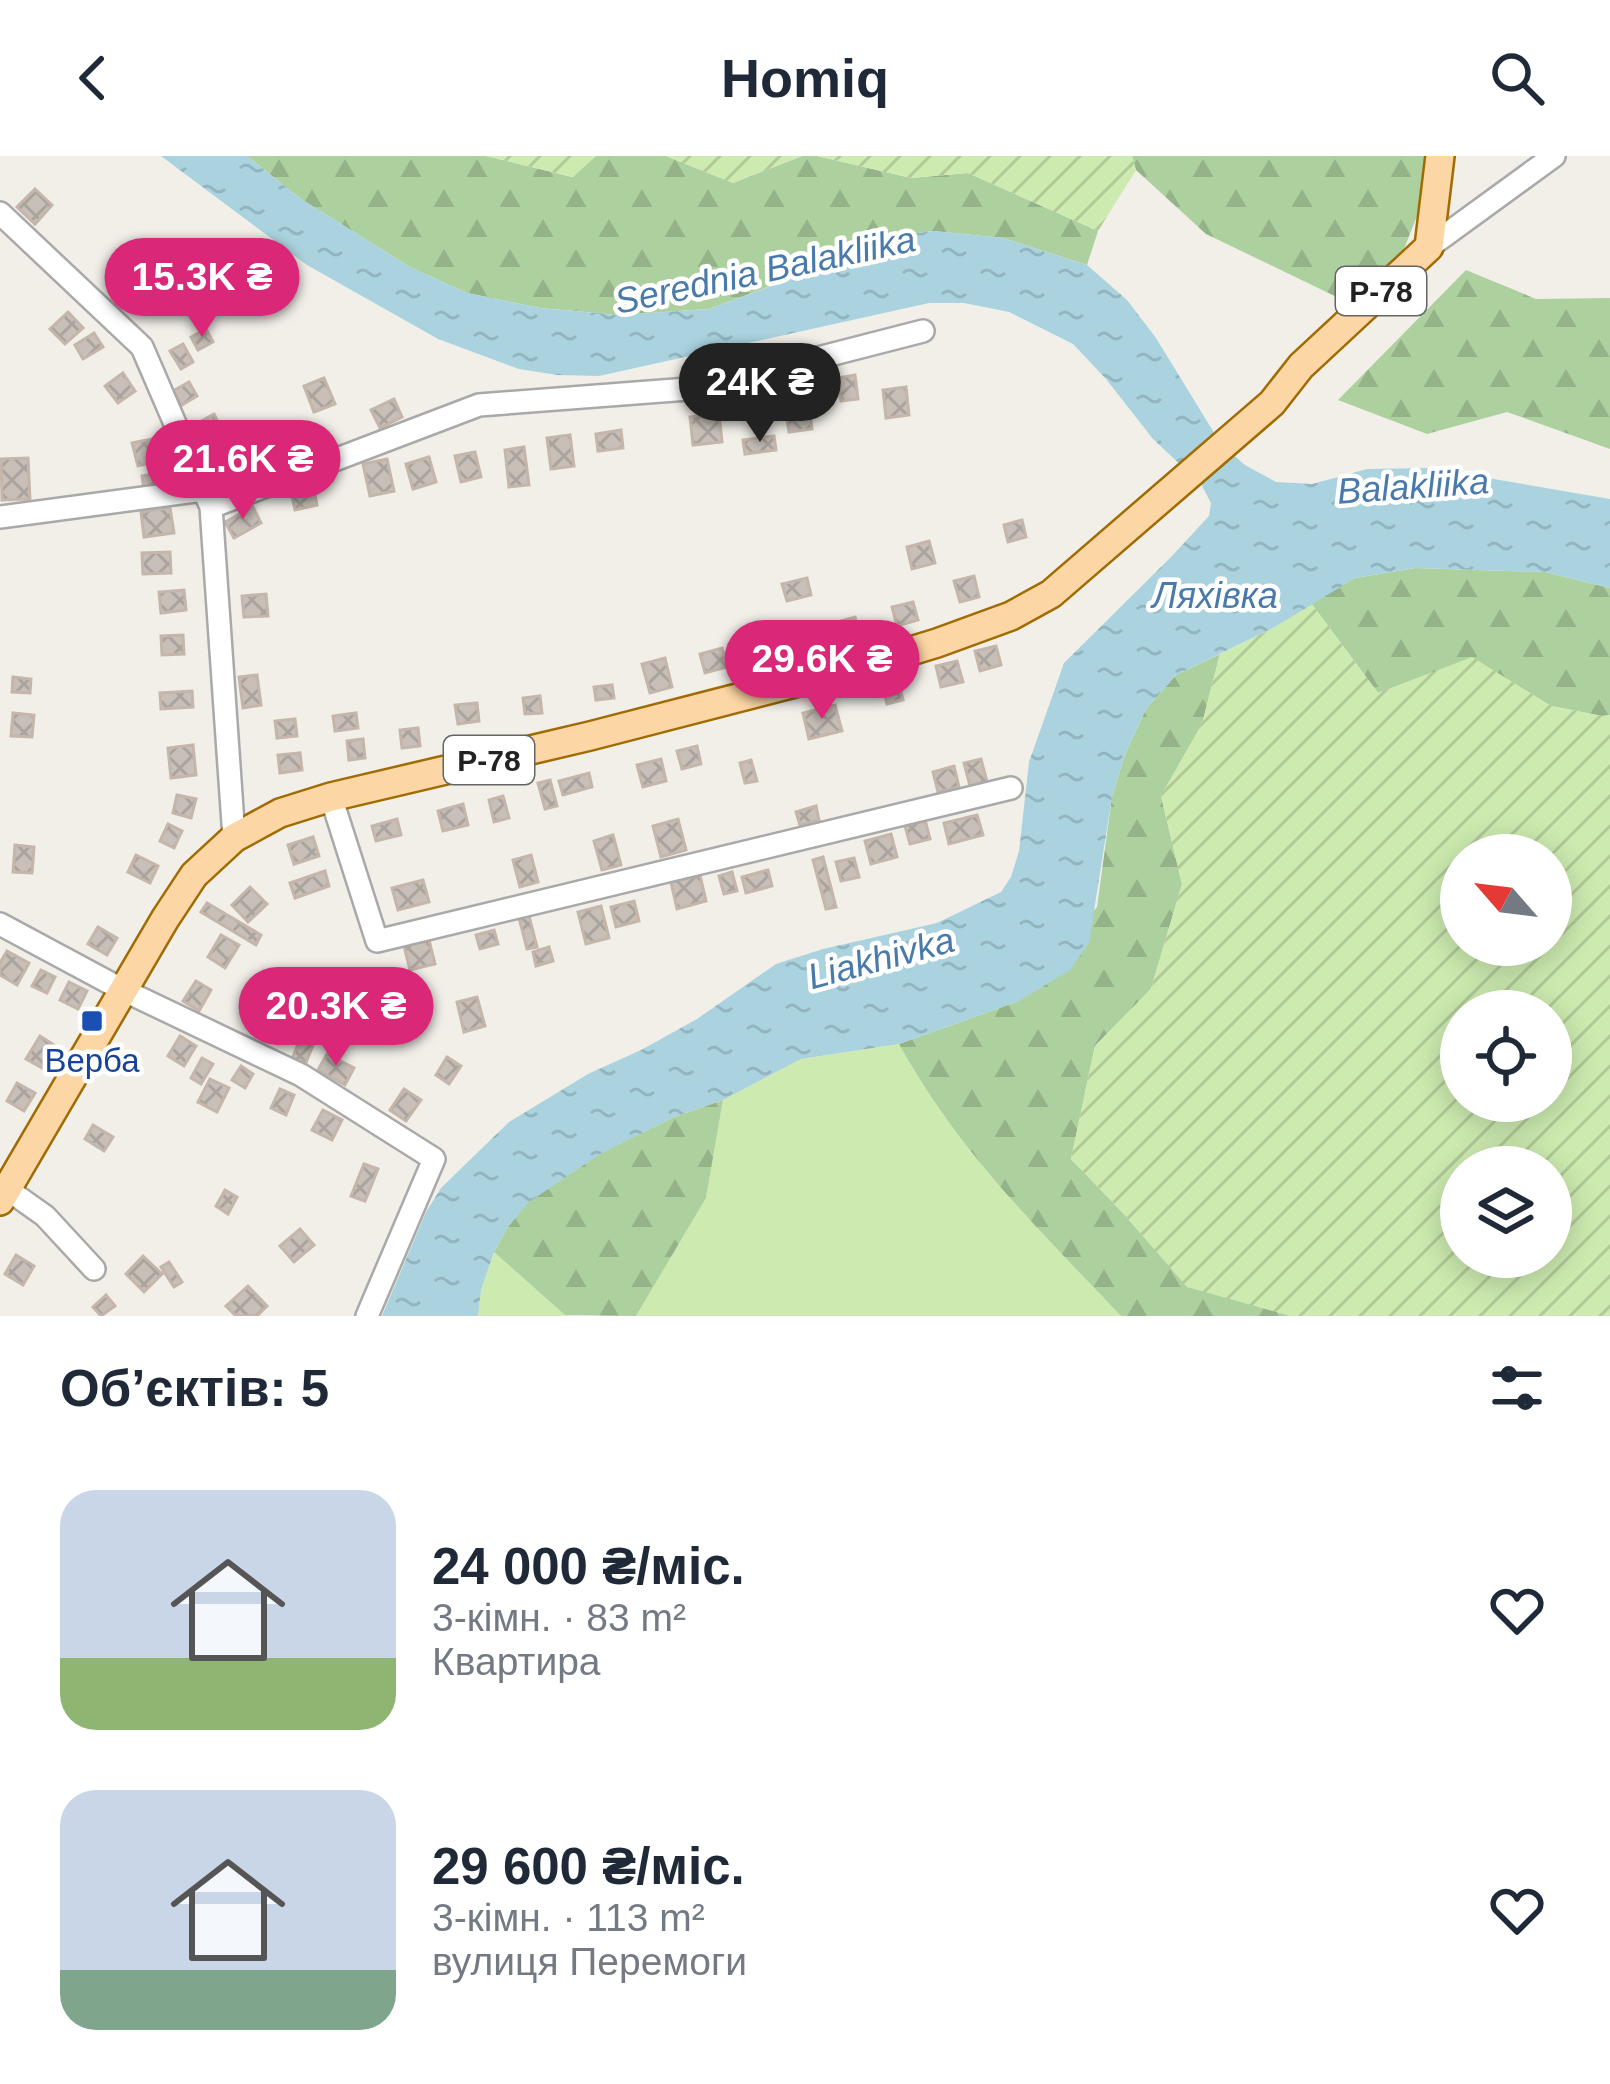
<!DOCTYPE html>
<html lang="uk">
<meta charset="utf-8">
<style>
:root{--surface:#fff;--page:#f2f2f3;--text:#1f2937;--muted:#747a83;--accent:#db2777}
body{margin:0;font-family:Arial,sans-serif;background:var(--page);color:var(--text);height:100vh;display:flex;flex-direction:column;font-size:45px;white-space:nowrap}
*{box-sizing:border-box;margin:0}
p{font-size:39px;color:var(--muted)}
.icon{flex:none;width:66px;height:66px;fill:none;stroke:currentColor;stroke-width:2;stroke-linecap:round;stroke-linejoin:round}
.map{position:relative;height:1160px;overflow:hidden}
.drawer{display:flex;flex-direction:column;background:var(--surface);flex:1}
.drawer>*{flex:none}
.needle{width:78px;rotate:298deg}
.tools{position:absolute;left:1440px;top:678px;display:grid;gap:24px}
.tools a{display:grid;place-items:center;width:132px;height:132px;border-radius:50%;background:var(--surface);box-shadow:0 6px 30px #0003;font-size:60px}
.price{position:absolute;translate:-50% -102px;padding:0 27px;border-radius:42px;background:var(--accent);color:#fff;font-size:39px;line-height:78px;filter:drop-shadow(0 3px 6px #0008)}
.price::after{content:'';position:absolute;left:50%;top:72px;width:36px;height:27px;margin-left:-18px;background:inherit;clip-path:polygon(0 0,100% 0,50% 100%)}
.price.active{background:#222;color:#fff}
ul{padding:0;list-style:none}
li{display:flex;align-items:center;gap:36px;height:300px;padding:0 60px}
li span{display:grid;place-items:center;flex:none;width:336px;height:240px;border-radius:36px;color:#555}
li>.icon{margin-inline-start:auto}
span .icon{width:144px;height:144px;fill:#fffc;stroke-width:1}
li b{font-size:51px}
h2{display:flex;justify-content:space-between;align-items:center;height:144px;padding:0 60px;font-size:51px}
header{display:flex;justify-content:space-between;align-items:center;height:156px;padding:0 60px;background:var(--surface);font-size:54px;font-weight:800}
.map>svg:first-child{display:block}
.grass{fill:#cdebb0}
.forest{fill:url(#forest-firs)}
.garden{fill:url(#garden-furrows);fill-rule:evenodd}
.water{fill:url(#water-ripples)}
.building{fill:url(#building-cross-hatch);stroke:#c4b6ab;stroke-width:3}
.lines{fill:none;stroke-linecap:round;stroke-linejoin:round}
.minor-casing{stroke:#a9a9a9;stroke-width:26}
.major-casing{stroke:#a06b00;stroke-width:32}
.minor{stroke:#fff;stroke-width:21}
.major{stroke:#fcd6a4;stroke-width:27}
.transit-dot{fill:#1a4fb4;stroke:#fff;stroke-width:4.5}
.labels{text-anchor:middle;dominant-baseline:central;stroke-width:9;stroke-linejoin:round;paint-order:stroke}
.shield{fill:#fff;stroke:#646464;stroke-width:3}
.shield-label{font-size:30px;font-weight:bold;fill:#222}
.transit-label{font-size:33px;fill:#164399;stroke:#fff}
.water-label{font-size:36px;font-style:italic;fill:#4a7aab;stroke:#fff}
</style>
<header><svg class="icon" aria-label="back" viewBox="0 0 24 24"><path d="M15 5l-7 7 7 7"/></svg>Homiq<svg class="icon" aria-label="search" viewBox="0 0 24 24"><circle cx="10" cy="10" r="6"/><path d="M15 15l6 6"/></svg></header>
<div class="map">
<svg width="1610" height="1160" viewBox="0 0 1610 1160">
<defs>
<pattern id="forest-firs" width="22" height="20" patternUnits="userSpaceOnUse" patternTransform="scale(3)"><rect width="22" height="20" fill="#add19e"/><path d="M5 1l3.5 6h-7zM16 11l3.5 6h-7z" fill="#95b388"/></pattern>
<pattern id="garden-furrows" width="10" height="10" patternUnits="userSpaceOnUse" patternTransform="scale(3)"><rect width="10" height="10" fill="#cdebb0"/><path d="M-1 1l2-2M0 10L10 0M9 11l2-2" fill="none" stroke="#b0c997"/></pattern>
<pattern id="water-ripples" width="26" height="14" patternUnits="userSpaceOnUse" patternTransform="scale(3)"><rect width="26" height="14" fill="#aad3df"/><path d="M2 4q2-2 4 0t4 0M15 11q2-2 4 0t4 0" fill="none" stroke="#92b5bf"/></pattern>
<pattern id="building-cross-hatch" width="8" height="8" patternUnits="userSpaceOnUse" patternTransform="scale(3)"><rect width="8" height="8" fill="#c7bfb8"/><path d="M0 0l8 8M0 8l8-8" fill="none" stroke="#aba49e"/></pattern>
</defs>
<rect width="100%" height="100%" fill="#f2efe9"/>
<path class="grass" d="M899,888C958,995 1038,1073 1121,1160H636L706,1042L723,944L801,903Z
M494,1096L565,1159L574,1160H478L481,1134Z"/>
<path class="forest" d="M247,0H486L572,21L596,0H666L733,27L802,0H817L911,22L968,17L1098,75L1087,109L1003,82L933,75L879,82L787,124L709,153L619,159L540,152L467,137L410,111L301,43Z
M1132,0H1427L1421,50L1390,128L1347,146L1206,78L1136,14Z
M1466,114L1536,143L1610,142V293L1507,256L1427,278L1338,244Z
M1415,412L1545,416L1610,432V559L1602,560L1551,550L1472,502L1378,537L1311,447L1355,422Z
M1220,498L1202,568L1161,640L1182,728L1151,833L1095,890L1071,1003L1122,1056L1187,1130L1291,1160H1121C1038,1073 958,995 899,888L1019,845L1097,751L1112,641L1125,598L1146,553L1176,519Z
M723,944L706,1042L636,1160L565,1159L494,1096L507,1072L528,1046L599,998L674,961Z"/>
<path class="garden" d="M486,0H596L573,21Z
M666,0H802L733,27Z
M817,0H1132L1136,14L1098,75L968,17L911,22Z
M1311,447L1378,537L1472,501L1551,550L1602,560L1610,559V1160H1291L1187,1131L1122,1056L1071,1003L1095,890L1151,833L1182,728L1161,640L1202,568L1220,498L1275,471ZM1461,699H1551V789H1461ZM1461,855H1551V945H1461ZM1461,1011H1551V1101H1461Z"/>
<path class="water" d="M161,0H247L301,43L410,111L467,137L540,152L619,159L709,153L788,124L879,82L933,75L1003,82L1087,109L1127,144L1156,182L1221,288L1245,309L1276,326L1312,328L1367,313L1429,312L1610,343V432L1545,416L1415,412L1355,422L1275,471L1176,519L1146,553L1125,598L1112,641L1089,787L1069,815L1019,845L899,888L801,903L723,944L674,961L600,998L529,1046L507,1072L494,1096L481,1134L478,1160H382L426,1056L441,1032L509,966L588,918L641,894L697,863L776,808L823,793L937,767L1001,736L1011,721L1019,695L1029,606L1064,507L1172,400L1209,360L1211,347L1201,328L1153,283L1106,223L1073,188L1009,156L964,147H929L599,220L557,219L519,213L438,183L307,109Z"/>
<path class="building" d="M35,33L52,49L35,68L17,51Z
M68,156L83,172L65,188L50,173Z
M206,173L213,186L198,194L191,181Z
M94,177L103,191L83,203L75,189Z
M183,188L193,206L181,213L170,195Z
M123,217L135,235L118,247L105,230Z
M855,219L858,243L841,245L838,222Z
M324,222L335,248L314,256L304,230Z
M189,226L197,240L182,249L173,235Z
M906,231L909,259L886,262L883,234Z
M394,243L402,261L380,272L371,254Z
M809,247L812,273L789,276L785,250Z
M719,257L722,286L693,289L690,261Z
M214,258L223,276L201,287L192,270Z
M621,274L623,292L598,295L596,278Z
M311,276L321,291L304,302L294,287Z
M570,279L574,310L551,313L547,282Z
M774,280L776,294L745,298L743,284Z
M152,283L157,305L138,310L132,287Z
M524,291L529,329L509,331L505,294Z
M475,296L481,321L461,326L455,300Z
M429,301L436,326L413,333L406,308Z
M28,302L30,343L2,344L1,303Z
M387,303L394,335L370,340L363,308Z
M232,308L240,330L223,336L215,315Z
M165,316L167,329L144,333L142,320Z
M313,330L317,349L295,354L291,335Z
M253,351L261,367L234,382L225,366Z
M170,352L174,377L144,381L141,356Z
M1022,364L1026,381L1008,386L1004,369Z
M929,385L935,407L912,413L907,391Z
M170,396L171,417L143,418L142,397Z
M974,420L979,441L960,446L954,425Z
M807,422L811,439L787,445L782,428Z
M184,434L186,454L161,457L159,436Z
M266,438L268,460L244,461L242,440Z
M913,446L918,464L897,470L892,451Z
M855,461L859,477L834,484L830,468Z
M816,475L820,492L803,496L798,479Z
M183,479L184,498L162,499L161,480Z
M783,479L789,500L767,506L762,485Z
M996,490L1001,509L980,515L975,495Z
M722,492L727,511L705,517L700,498Z
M665,502L672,531L650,537L642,508Z
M957,505L963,526L941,531L936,510Z
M257,519L261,549L243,552L239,521Z
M13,521L31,523L30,537L12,536Z
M898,524L903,544L887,548L882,529Z
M612,529L614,542L596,544L594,531Z
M192,535L193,551L161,553L160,537Z
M540,540L542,557L525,558L523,542Z
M477,547L479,565L458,568L455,549Z
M835,549L842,575L809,583L803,557Z
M13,557L34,559L32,581L11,580Z
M356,557L358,572L335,575L333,560Z
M295,563L297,580L277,582L275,565Z
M418,572L420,590L402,592L400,574Z
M363,583L365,602L349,604L347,585Z
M193,589L196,619L171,622L168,592Z
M697,590L701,608L682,613L677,595Z
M300,597L302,614L280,617L278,599Z
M661,603L666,625L643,631L637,609Z
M981,603L987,626L970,630L964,607Z
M751,604L757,625L745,627L740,607Z
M954,610L959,631L938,636L933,616Z
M589,617L592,631L563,639L559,625Z
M550,624L557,650L545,653L538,627Z
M177,639L196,643L191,662L173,657Z
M503,640L509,662L494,666L489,644Z
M463,648L468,669L443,675L438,655Z
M816,650L819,664L800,669L796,656Z
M977,659L983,679L949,688L944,667Z
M397,663L401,679L376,685L372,670Z
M678,663L686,694L661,701L653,670Z
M925,664L930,683L910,688L905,670Z
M168,668L182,675L174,692L160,685Z
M891,678L897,701L871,708L865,685Z
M613,679L621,709L602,714L594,685Z
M313,681L319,700L294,708L288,689Z
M15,689L34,691L32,717L13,716Z
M136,699L158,710L150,727L128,716Z
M531,699L538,726L520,731L513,704Z
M823,701L836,751L826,753L813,704Z
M854,702L859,721L841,725L836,706Z
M768,714L772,730L746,737L742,721Z
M325,715L329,730L295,742L290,727Z
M732,716L737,735L724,738L719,720Z
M700,719L706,745L677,753L671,726Z
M423,724L429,746L398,754L392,732Z
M250,731L267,748L248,766L232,749Z
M634,745L639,765L616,771L611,751Z
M207,747L261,779L256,789L201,756Z
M601,750L609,782L586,788L578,756Z
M528,756L537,791L527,793L518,758Z
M98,771L117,782L107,799L88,788Z
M494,774L498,788L480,793L476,779Z
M221,779L239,789L225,812L208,801Z
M429,784L435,808L410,814L404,790Z
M549,791L553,805L536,810L533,796Z
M7,795L29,807L17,829L0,819V807Z
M41,814L55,821L47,837L32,830Z
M196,825L211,834L199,855L183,845Z
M69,826L87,835L78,853L60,844Z
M477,841L485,870L464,876L457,846Z
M304,874L317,879L305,909L292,903Z
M40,880L57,891L44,913L26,903Z
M180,880L196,890L184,910L168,900Z
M327,898L354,912L345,929L318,914Z
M447,901L461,910L449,928L436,919Z
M202,902L213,908L201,928L191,922Z
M241,910L253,918L245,932L232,924Z
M210,923L229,932L217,956L198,946Z
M17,927L35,937L24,955L7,945Z
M280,933L294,939L286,959L271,952Z
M404,933L421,944L406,965L390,954Z
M323,954L342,964L332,984L312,974Z
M93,969L113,981L104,995L85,983Z
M364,1008L378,1013L365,1045L351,1040Z
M225,1034L237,1041L228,1058L216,1050Z
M300,1073L314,1089L294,1106L280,1090Z
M16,1099L34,1110L23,1129L5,1118Z
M143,1100L162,1118L144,1136L126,1118Z
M169,1106L182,1126L174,1131L161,1111Z
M248,1130L267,1150L257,1160H236L226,1150Z
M106,1139L115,1150L101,1160L93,1151Z"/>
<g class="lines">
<g class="minor-casing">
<path id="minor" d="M0,57L142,191L211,351L234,682
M1429,91L1554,0
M211,351L479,249L701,232L923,175
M0,361L203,334
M331,641L377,785L1011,632
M0,768L123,834L301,919L434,1003L367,1160
M7,1033L45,1060L94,1113"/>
</g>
<g class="major-casing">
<path id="major" d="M0,1045L165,763L194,719L234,682L280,657L331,641L590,580L865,509L937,487L1011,460L1051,438L1272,247L1301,210L1429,91L1440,0"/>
</g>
<use href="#minor" class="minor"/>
<use href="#major" class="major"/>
</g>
<rect class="transit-dot" x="80" y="853" width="24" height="24" rx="6"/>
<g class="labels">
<g class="shield">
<rect x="1336" y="111" width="90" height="48" rx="9"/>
<rect x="444" y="580" width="90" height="48" rx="9"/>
</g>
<g class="shield-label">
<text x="1381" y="135">Р-78</text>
<text x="489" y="604">Р-78</text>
</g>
<g class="transit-label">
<text x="92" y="904">Верба</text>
</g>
<g class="water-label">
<text transform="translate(765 114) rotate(-12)">Serednia Balakliika</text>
<text transform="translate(1413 330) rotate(-4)">Balakliika</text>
<text x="1215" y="439">Ляхівка</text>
<text transform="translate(881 802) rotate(-15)">Liakhivka</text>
</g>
</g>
</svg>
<div class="tools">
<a><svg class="needle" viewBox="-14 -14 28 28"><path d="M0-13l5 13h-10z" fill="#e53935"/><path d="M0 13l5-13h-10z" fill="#747a83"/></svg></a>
<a><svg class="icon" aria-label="locate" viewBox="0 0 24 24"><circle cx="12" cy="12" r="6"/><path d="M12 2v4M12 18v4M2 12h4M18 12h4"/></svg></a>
<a><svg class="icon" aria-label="layers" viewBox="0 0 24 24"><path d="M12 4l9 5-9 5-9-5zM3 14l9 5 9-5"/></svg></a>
</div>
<b class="price" style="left:202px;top:184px">15.3K ₴</b>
<b class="price active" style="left:760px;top:289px">24K ₴</b>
<b class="price" style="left:243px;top:366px">21.6K ₴</b>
<b class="price" style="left:822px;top:566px">29.6K ₴</b>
<b class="price" style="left:336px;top:913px">20.3K ₴</b>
</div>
<section class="drawer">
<h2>Об’єктів: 5<svg class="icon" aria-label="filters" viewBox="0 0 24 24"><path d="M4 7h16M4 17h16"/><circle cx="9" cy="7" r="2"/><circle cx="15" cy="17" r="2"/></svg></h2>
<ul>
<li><span style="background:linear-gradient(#c9d6e8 70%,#8fb573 0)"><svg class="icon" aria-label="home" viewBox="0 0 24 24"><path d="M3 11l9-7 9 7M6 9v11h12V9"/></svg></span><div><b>24 000 ₴/міс.</b><p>3-кімн. · 83 m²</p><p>Квартира</p></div><svg class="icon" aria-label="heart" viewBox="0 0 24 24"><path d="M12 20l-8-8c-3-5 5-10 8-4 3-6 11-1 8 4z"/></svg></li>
<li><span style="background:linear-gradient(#c9d6e8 75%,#7fa58c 0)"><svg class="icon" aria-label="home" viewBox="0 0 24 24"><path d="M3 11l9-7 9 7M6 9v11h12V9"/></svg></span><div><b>29 600 ₴/міс.</b><p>3-кімн. · 113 m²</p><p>вулиця Перемоги</p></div><svg class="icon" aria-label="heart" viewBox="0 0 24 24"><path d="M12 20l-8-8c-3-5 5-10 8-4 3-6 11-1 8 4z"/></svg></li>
</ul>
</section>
